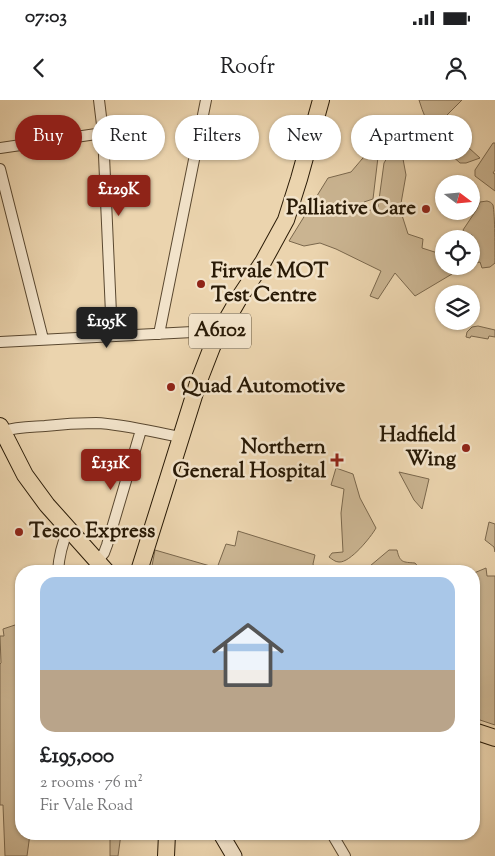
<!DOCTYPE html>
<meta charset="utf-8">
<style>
:root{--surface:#fff;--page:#f6f6f6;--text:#202124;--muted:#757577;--accent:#8f2418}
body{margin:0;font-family:"Sorts Mill Goudy",serif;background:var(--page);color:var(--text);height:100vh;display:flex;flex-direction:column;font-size:19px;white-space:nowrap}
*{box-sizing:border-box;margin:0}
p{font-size:16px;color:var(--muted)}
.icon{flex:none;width:28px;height:28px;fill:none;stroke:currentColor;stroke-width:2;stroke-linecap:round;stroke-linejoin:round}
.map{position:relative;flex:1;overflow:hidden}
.sheet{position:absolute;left:15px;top:465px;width:465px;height:275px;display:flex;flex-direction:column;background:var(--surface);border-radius:20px;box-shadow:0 1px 4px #0004}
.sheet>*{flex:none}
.top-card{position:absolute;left:15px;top:15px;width:465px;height:45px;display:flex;gap:10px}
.needle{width:32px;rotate:106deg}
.fabs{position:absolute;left:435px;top:75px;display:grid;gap:10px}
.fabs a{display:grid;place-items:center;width:45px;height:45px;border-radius:50%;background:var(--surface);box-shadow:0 1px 4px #0004;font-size:25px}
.price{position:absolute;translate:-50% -42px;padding:0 11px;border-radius:5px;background:var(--accent);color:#fff;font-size:16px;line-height:32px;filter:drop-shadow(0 1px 2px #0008)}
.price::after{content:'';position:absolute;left:50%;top:30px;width:15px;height:11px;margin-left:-8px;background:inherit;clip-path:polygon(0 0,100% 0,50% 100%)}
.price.active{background:#222;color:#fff}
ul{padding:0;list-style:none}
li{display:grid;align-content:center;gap:10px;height:265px;padding:0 25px}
li span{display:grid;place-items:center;height:155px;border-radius:15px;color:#555}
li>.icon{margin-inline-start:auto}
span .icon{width:90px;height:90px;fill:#fffc;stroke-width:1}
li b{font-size:21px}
.pill{padding:0 18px;border-radius:22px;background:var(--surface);box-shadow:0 1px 4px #0004;font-size:18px;line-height:45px}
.pill.active{background:var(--accent);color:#fff}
.status{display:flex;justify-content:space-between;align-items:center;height:35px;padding:0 25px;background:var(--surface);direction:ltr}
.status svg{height:14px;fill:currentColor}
header{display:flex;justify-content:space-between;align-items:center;height:65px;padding:0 25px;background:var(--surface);font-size:22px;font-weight:600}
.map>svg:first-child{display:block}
.green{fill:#cab491;stroke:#7a674c}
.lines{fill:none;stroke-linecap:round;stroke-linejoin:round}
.minor-casing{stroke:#5a4830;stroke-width:12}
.secondary-casing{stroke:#291a06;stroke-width:17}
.primary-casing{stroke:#291a06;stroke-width:18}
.minor{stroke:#f2e3ca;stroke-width:10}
.secondary{stroke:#f2e3ca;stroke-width:15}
.primary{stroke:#ebd4ae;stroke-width:16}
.poi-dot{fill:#8f2418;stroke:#f2e3ca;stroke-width:2}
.labels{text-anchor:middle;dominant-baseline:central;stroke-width:5;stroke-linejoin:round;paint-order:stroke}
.shield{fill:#f2e3ca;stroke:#655641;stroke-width:1}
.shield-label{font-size:20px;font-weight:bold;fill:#291a06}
.poi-label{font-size:21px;font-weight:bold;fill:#291a06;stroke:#f2e3ca;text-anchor:end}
</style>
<div class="status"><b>07:03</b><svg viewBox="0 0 49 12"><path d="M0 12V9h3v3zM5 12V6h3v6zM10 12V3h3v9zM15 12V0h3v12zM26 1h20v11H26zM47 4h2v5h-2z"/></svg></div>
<header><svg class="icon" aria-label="back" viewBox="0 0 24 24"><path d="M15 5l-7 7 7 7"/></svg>Roofr<svg class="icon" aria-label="person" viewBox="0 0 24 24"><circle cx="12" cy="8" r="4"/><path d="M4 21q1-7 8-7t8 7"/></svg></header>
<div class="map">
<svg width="495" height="756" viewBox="0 0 495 756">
<rect width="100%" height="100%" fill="#ebd4ae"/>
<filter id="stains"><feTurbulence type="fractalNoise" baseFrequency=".004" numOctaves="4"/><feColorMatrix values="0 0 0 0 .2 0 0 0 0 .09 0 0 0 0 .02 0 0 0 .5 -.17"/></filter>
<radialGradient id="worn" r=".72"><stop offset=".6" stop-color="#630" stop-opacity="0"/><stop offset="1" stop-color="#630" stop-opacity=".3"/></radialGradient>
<path class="green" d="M419,0H462L436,26L463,54L469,48L480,58L466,63H460C439,45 427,27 419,0Z
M408,25C422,31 429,35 430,51L422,54L402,50L397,46L396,36L400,29Z
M493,43H495V70L493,73L495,74V91L475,76V70Z
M368,52L378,57L373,99L364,102L368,111L378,107L384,63L390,53H396L403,59L406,75L400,109L408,134L423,139L422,148L444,155V166H451L452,174L415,196L395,173L378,199L370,196L381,171L336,149L320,143L304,146L289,141L328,78L351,72Z
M487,101C490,102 491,102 493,105C495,114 495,151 495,163L490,167L482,168L480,162L471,164L472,135L464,132L463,130L477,109L480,102Z
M478,226L495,230V237L489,236L488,239L471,236L470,238L466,237L467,232L472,227Z
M336,368L353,374L360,398L376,428C371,437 350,463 339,462C335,462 332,459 329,457L332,453L343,452L341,413L344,389L331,385Z
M399,372L429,379L422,409L414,400Z
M489,422L495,424V452L494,447L485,440Z
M238,431L315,455L313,464L315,471H151L155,450L217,468L226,444L235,446Z
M389,450H397C400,463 403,462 415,463L422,471H364Z
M486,468L487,476H495V625L474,618V473Z
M21,523V734H30L27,756H5L3,705H0V564L1,563L0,536H4L3,529Z
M110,734H121L118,756H110Z"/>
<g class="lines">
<g class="minor-casing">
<path id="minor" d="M99,0L103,33L112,236
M0,48L103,33
M0,69L43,239
M159,234L206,0
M0,242L212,231L219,233
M3,331C16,327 30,327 45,326C62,324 79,323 96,323C123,324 153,332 180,337
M97,461L104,453L107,445L141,330
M58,471C59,456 62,444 68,430
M332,734L345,756"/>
</g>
<g class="secondary-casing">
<path id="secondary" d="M221,734L234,756"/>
</g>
<g class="primary-casing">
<path id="primary" d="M0,326L25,375L47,405L106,471
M139,471L198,283L212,247L219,233L241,195L263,162L286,120L299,79L321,0
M474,631L495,638
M166,756L167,734"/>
</g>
<use href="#minor" class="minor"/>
<use href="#secondary" class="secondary"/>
<use href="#primary" class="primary"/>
</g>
<g class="poi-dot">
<circle cx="426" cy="109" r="5"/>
<circle cx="201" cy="184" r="5"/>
<circle cx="171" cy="287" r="5"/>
<circle cx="466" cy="348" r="5"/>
<path d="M334.5 352.5h5v5h5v5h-5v5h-5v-5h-5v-5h5z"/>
<circle cx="19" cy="432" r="5"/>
</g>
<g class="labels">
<rect class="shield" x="189" y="213.5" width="62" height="35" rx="4"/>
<g class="shield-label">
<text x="220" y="231">A6102</text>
</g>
<g class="poi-label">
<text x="416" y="109">Palliative Care</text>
<text x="211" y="172" text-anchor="start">Firvale MOT<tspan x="211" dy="24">Test Centre</tspan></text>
<text x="181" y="287" text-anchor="start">Quad Automotive</text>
<text x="456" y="336">Hadfield<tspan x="456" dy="24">Wing</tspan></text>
<text x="326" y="348">Northern<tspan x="326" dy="24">General Hospital</tspan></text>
<text x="29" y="432" text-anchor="start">Tesco Express</text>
</g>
</g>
<rect width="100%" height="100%" filter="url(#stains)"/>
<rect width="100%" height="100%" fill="url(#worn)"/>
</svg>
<div class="fabs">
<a><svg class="needle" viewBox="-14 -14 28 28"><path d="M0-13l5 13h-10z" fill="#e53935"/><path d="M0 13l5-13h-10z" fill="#757577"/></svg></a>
<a><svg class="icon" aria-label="locate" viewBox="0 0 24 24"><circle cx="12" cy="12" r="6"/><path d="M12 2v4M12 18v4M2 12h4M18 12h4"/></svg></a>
<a><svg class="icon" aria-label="layers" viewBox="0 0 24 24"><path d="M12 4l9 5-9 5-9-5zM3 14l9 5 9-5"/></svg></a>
</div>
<b class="price" style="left:119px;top:117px">£129K</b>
<b class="price active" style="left:107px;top:249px">£195K</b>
<b class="price" style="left:111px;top:391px">£131K</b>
<div class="top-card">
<a class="pill active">Buy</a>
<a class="pill">Rent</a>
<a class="pill">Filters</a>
<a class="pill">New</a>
<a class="pill">Apartment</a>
</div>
<section class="sheet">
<ul>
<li><span style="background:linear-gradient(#a9c7e8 60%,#b9a48a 0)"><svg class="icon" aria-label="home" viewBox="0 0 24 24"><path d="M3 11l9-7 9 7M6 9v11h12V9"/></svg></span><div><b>£195,000</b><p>2 rooms · 76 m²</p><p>Fir Vale Road</p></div></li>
</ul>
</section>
</div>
